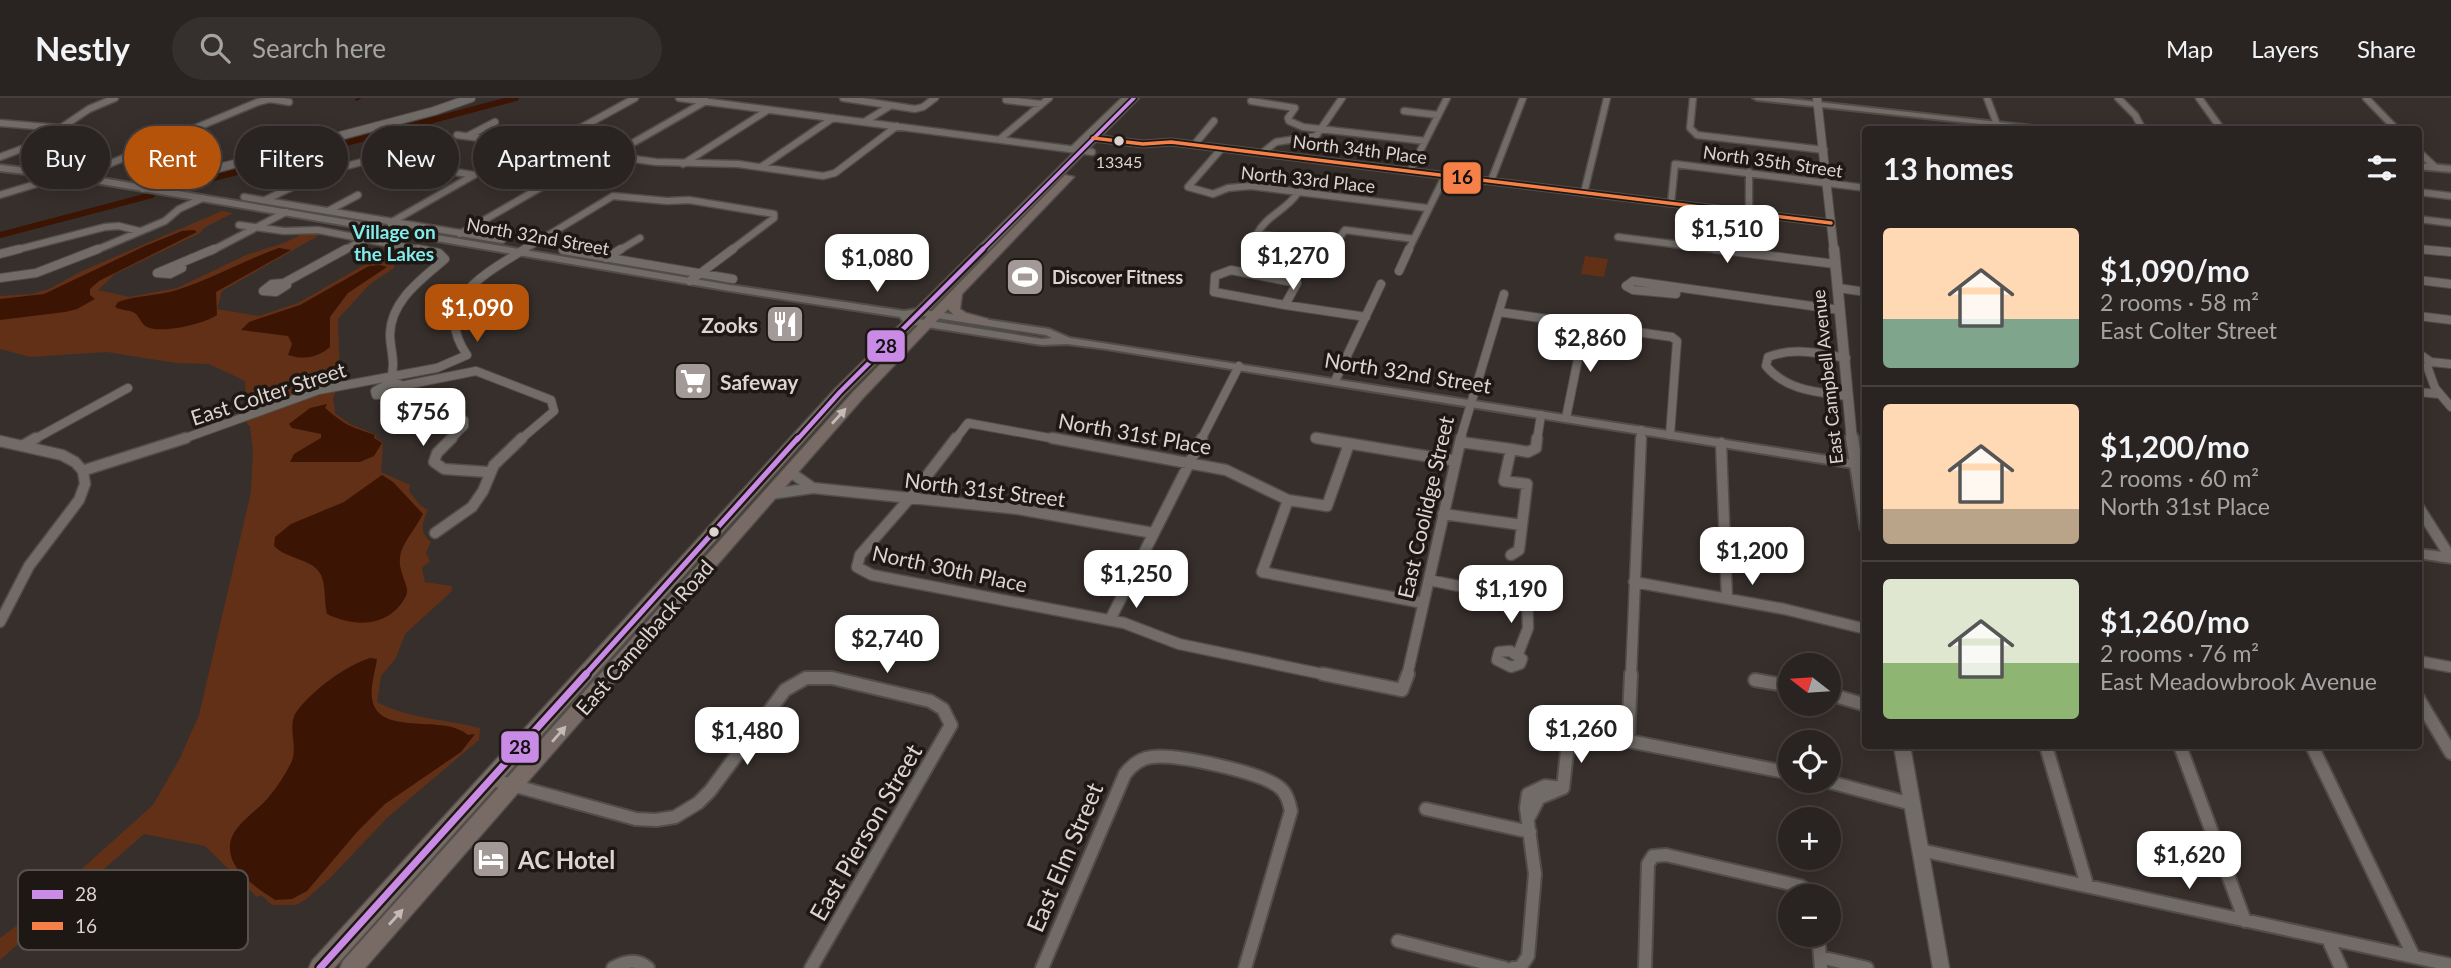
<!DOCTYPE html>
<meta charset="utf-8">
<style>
:root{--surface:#292321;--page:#352f2e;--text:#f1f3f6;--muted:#a5a4a5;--line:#45403f;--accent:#b45309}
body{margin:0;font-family:Lato,sans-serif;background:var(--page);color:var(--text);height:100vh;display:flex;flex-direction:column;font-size:26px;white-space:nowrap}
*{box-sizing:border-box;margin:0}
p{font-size:23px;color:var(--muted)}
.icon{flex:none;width:38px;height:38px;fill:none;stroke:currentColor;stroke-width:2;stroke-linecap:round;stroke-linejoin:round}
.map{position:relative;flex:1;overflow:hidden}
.sheet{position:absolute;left:1862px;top:28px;width:560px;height:623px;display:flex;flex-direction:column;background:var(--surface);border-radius:7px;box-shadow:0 4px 18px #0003,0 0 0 2px var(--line)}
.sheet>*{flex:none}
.banner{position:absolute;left:21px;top:28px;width:665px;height:63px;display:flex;gap:14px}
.needle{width:46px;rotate:287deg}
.buttons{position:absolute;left:1778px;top:555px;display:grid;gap:14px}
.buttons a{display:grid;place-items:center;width:63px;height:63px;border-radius:50%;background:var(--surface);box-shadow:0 4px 18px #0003,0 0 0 2px var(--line);font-size:35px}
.price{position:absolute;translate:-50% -60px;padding:0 16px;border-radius:14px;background:#fff;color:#222;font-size:23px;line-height:46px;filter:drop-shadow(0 2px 4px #0008)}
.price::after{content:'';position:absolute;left:50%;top:42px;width:21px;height:16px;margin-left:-10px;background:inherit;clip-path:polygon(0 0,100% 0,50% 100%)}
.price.active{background:var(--accent);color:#fff}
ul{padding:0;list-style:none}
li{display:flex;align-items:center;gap:21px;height:175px;padding:0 21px}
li+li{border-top:2px solid var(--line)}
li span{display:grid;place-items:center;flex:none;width:196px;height:140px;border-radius:7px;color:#555}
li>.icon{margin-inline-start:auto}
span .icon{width:84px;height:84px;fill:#fffc;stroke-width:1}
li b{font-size:30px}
h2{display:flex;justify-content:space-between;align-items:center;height:84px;padding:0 21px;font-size:30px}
.chip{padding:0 24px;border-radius:32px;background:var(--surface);box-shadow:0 4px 18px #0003,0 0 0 2px var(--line);font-size:24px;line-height:63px}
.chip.active{background:var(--accent);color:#fff}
header{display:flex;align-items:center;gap:42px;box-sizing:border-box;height:98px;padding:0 35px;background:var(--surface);border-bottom:2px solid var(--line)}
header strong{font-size:33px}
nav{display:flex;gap:38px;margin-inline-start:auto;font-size:24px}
.search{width:490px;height:63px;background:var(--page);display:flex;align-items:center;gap:18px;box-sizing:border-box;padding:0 24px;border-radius:38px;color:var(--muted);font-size:26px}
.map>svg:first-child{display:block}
.green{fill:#613016}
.water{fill:#3c1404}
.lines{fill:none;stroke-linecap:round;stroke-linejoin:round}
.stream{stroke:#3c1404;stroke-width:2}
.canal{stroke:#3c1404;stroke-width:6}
.minor-far3-casing{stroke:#534d4a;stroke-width:9}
.minor-far2-casing{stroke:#534d4a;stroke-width:10}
.minor-far1-casing{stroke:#534d4a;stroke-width:13}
.minor-casing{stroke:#534d4a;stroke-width:16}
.tertiary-far3-casing{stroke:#534d4a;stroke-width:10}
.tertiary-far2-casing{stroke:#534d4a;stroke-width:12}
.tertiary-far1-casing{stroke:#534d4a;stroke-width:16}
.tertiary-casing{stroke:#534d4a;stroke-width:19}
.secondary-casing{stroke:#534d4a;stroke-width:4}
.primary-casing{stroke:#534d4a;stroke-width:3}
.minor-far3{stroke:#726c69;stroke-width:6}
.minor-far2{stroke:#726c69;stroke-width:8}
.minor-far1{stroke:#726c69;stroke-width:10}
.minor{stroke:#726c69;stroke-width:12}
.tertiary-far3{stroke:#726c69;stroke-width:8}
.tertiary-far2{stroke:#726c69;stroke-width:10}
.tertiary-far1{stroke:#726c69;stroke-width:12}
.tertiary{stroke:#726c69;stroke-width:16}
.secondary{fill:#726c69;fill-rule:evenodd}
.primary{fill:#786b66;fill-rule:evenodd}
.bus-1-far3-casing{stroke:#1e1815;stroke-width:7}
.bus-1-far2-casing{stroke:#1e1815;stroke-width:9}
.bus-1-far1-casing{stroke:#1e1815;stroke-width:10}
.bus-1-casing{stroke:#1e1815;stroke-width:12}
.bus-2-casing{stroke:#1e1815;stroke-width:7}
.bus-1-far3{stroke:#ca8be6;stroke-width:3.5}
.bus-1-far2{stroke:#ca8be6;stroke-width:4.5}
.bus-1-far1{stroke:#ca8be6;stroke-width:5}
.bus-1{stroke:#ca8be6;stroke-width:7}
.bus-2{stroke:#f78048;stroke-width:3.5}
.oneway{fill:#c4bab6}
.bus-dot{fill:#ddd4d0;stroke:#1e1815;stroke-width:2.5}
.labels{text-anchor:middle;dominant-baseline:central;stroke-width:7;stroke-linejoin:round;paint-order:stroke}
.far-bus-label{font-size:16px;fill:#ddd4d0;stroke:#1e1815}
.far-street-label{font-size:18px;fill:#ddd4d0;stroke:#1e1815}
.far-poi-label{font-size:18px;font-weight:bold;fill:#ddd4d0;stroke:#1e1815;text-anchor:start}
.far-neighbourhood-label{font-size:19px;font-weight:bold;fill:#80ecec;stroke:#1e1815}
.poi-label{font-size:21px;font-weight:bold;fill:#ddd4d0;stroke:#1e1815;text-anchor:end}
.street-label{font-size:21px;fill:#ddd4d0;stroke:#1e1815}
.near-street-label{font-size:24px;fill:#ddd4d0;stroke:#1e1815}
.near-poi-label{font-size:24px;font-weight:bold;fill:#ddd4d0;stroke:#1e1815;text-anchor:start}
.key{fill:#1e1815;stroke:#57504d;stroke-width:2}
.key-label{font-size:19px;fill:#ddd4d0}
.line-badge{stroke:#1e1815;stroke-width:2.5}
.pale-badge-label{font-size:19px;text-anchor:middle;font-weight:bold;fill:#111}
</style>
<header>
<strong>Nestly</strong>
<div class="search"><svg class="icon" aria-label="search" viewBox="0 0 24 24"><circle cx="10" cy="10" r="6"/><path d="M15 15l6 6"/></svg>Search here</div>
<nav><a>Map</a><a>Layers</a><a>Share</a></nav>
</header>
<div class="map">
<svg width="2451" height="870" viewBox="0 0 2451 870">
<rect width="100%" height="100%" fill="#372f2c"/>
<path class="green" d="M222,113L233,115L204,130L200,135L115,176L98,192L129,199L177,190L246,157L284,145L306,134L321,136L222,193L217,211L259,218L298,205L369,164L400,150L418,153L394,165V170L370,186L338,221L340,284L333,300L335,315L350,326L377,337L376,340L383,344L381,374L410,387L409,393L420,407L428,412C422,426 419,433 431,444L426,455L430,463L422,470L425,484L452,488V493L405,536L396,560L381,578L377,604C409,621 445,621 480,630L479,642L388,719L330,780L305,802L296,807H272L261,797L257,799L205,748L144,736L0,862V840L26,821L153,707L180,660L199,617L251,394L253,353L250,328L247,326L245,283L209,266L176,265L107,254L30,259L0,251V198L32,196L49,191L82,173Z
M1585,158L1608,161L1604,179L1581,176Z"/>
<path class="water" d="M194,132L197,134L99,183L90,191V197L95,201L77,211L65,214L0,222V201L44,196L145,148L182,133Z
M279,150L291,152L216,194L217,217C204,226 161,236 147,229C141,226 140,220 136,216C130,211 121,213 115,209L118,204C137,197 158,198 177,192C212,181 245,162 279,150Z
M380,167L387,169L348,195L330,219V249C317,260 303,262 288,257L292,246L288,238L241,232L249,224L300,207L369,168Z
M327,306L325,310C348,329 347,327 375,337L374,340L382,345L374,358L360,364H290L294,356L321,340V336L292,330L289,326L310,310Z
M382,377L393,384L423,416C417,428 405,442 401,454C397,470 404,477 407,491C408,496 404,502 401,506C383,530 351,528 327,516C324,504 326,488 321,477C314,461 286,461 274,448L275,439L291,426L344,404Z
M370,560L377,561C375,576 369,591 373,605C383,638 445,616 468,637L475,636L461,654L385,706L357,734L307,793L292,801L275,802C258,790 228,773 230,747C232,727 255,715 267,701C276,691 285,677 291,665C299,648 286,628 297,613C313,592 345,568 370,560Z"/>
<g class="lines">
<path class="stream" d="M356,2L360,0"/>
<path class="canal" d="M180,89L516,0
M0,137L152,97"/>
<g class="minor-far3-casing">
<path id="minor-far3" d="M679,0L1092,54
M843,0L915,11L923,9L935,0
M1693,0L1690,30L1697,37L1824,52
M1987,0L1996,24
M2118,0L2135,17L2143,32
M2199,0L2222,32
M2366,0L2397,32
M1006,2L1041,6
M1251,3L1295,10L1288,20L1289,23L1303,29L1425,43
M1404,13L1438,17
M864,24L890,8
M0,25L59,30
M457,37L656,64L738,66L823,78L835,75L897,28
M468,38L495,24
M1093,40L1143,46L1171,44L1831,125
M1000,41L1049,0
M1194,47L1214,23
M546,49L635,0
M1222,50L1188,89L1213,96L1228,90L1251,88L1427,110
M1073,51L1126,0
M2418,53L2435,69
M1262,55L1276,44L1316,38L1342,0
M610,58L706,3
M0,59L40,44L89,11L115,0
M683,66L768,12
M761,69L833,20
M1410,73L1447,0
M1749,74V115
M78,79L258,4L270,1L289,4
M1491,83L1523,0
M2418,94L2451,98
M1584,95L1607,0
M1297,96C1286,112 1266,118 1257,136L1334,147L1345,132L1414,141
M0,97L66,77
M244,99L502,142
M265,102L324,74L373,61L474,77
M1671,105L1675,66L1866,90
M328,113L358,97
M2418,121L2451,125
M390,125L474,77
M239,127L284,133L318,132L427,153
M460,136L571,72L600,59
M1618,139L1729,153
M2418,151L2438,153
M563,152L568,153
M12,153L105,129L119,128L139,133
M94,153L165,123L179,111L203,100
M211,153L286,114
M343,153L364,141
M522,153L613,98L667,103L689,102L774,116V120L730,153
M618,153L640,140
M1408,153L1445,78"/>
</g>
<g class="minor-far2-casing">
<path id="minor-far2" d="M1715,151L1835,166
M2418,151L2451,154
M563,152L733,181
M0,156L19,151
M606,160L621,151
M179,168L182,170L170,176L157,175L214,151
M1231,172L1297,185L1285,207L1214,194L1215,178Z
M1399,173L1409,151
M0,180L36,175L98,151
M2418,182L2451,186
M690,183L733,151
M284,185L287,187L276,194L263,193L272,186Z
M284,185L346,151
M1626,188L1633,183L1840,212
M1626,188L1633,192L1676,196
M1838,190L1866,194
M1285,207L1366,219
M1499,214L1672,239L1677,243L1670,337
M2418,218L2451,222
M2418,255L2431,264
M1846,260C1819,255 1794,249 1768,259L1766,268C1787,293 1817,294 1847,298
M2451,266L2431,264L2427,268L2435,290L2451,309
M391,280C396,264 390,251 390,236C391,202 422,181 445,161L439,155L418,151
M1335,283L1381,186
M390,285L399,286V292L391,296L376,297L375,293Z
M401,288L476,273L551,302L554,313L520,342
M2418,294L2439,296
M391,296L464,322V328L450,342
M1566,320L1585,226
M1315,340L1327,342
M33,342L128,290
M180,342L319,292L437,270L467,257C430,204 484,176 525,151
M955,342L968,325L1061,342
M1201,342L1239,268
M1460,342L1504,196
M1537,342L1541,317
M1641,342V332"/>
</g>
<g class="minor-far1-casing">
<path id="minor-far1" d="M452,340L437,355L434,364L444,371L488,374
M956,340L909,401L860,457L857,469L872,477L1124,525L1179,546L1332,578
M1052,340L1226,372L1288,402
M1316,340L1456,363
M0,343L62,357L75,364L83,373L85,386L79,402L29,468L0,524
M1460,344L1511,351
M1721,345L1727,500
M1349,346L1327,408L1288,402L1262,474L1423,505
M22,348L36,340
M85,372L186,340
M790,374L813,390
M771,396L813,390L1018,411L1153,435
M2418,408L2451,460
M1443,416L1522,427
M435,435L472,409L483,393L494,367L522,340
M1511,457L1519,452L1527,386L1504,383L1511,351L1528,354L1536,350L1537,340
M1429,482L1527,502L1528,530L1518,556
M1634,484L1784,511L1866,531
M1110,522L1202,340
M1510,553L1522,561L1520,566L1511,569L1497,562L1499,554Z
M2418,563L2451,569
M1407,578L1461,340
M1631,578L1641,340"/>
</g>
<g class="minor-casing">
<path id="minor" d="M1323,576L1402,592L1408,576
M1755,582L1790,588
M1829,596L1866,607
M2418,600L2451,655
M1628,642L1631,576
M2046,648L2087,787
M2180,648L2245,823
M2312,648L2414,859
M490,681L636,721L656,722L675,719L698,705L710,693L785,592L806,580H832L930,603L943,611L951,627L811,870
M1822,682L1912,706
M1563,690L1569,636L1573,632L1790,675
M1426,711L1530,734
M1529,719L1539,700L1563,690
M1920,752L2451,867
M1818,836L1821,870
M2328,841L2341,870
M1398,843L1505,870
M1820,859L1867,870
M613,870C625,863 637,860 648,870
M1042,870L1125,676C1132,667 1140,660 1152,659C1177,656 1260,674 1279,689C1287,695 1289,704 1291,713L1245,870
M1513,870H1520L1528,858L1535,776L1526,710L1528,696L1545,688L1563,690
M1645,870L1648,766L1653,758L1666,757L1800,788L1811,794L1812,798"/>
</g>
<g class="tertiary-far3-casing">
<path id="tertiary-far3" d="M1817,0L1834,153
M143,90L434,13L471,0"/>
</g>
<g class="tertiary-far2-casing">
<path id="tertiary-far2" d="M1834,151L1852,342"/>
</g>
<g class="tertiary-far1-casing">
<path id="tertiary-far1" d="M1852,340L1866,429"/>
</g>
<g class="tertiary-casing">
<path id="tertiary" d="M1902,648L1941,870"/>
</g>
<g class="secondary-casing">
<path id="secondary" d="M1753,0H1781L2070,32H2036L1757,2Z
M2418,65L2451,68V74L2418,71Z
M0,67L78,76L730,187L904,213L917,211L1049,231L1070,240L1866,364V372L1106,251L1067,246L1042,247L908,226L904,225L900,219L730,193L78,82L0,73ZM917,217L1046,237L1052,240L1042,241L912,220L911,218Z
M2418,451L2451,455V465L2418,460Z"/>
</g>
<g class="primary-casing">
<path id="primary" d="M1129,0H1139L845,297L334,870H309L312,863L835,291Z
M1065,77L1074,79L962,196L960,211L966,215L988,221V227L958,221L948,211L863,300L365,870H340L343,863L853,294Z"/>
</g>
<use href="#minor-far3" class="minor-far3"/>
<use href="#minor-far2" class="minor-far2"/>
<use href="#minor-far1" class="minor-far1"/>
<use href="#minor" class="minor"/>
<use href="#tertiary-far3" class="tertiary-far3"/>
<use href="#tertiary-far2" class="tertiary-far2"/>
<use href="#tertiary-far1" class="tertiary-far1"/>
<use href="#tertiary" class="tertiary"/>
<use href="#secondary" class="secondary"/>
<use href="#primary" class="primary"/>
<g class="bus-1-far3-casing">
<path id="bus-1-far3" d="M981,153L1134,0"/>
</g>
<g class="bus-1-far2-casing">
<path id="bus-1-far2" d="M797,342L840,294L983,151"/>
</g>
<g class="bus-1-far1-casing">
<path id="bus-1-far1" d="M584,578L798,340"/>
</g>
<g class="bus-1-casing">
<path id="bus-1" d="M320,870L586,576"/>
</g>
<g class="bus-2-casing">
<path id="bus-2" d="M1093,40L1143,46L1171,44L1831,125"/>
</g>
<use href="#bus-1-far3" class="bus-1-far3"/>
<use href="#bus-1-far2" class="bus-1-far2"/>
<use href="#bus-1-far1" class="bus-1-far1"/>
<use href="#bus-1" class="bus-1"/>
<use href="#bus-2" class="bus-2"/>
</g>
<defs><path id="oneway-solid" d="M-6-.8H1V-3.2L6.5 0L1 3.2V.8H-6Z" transform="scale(1.75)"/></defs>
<g class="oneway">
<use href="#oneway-solid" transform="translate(839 318) rotate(-48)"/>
<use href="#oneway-solid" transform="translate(559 636) rotate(-49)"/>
<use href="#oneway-solid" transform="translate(396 819) rotate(-48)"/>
</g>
<defs>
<g id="stadium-square" transform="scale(2.0125)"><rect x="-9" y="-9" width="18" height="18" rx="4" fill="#a39a97" stroke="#1e1815"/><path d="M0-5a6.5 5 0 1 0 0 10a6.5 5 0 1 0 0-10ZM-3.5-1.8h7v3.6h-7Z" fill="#fff"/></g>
<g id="restaurant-square" transform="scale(2.0125)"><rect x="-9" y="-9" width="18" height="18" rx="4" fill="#a39a97" stroke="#1e1815"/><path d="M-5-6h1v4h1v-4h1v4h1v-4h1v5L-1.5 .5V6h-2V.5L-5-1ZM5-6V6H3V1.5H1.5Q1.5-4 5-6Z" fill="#fff"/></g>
<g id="supermarket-square" transform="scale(2.0125)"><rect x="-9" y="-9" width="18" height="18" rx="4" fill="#a39a97" stroke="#1e1815"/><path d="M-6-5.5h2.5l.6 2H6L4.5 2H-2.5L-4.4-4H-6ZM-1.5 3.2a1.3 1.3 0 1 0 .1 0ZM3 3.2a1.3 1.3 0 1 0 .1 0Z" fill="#fff"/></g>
<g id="hotel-square" transform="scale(2.0125)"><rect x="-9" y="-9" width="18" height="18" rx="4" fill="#a39a97" stroke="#1e1815"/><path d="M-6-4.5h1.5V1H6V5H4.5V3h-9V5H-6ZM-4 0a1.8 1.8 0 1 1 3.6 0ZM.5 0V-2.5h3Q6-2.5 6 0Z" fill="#fff"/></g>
</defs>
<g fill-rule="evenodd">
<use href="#stadium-square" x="1025" y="179"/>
<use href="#restaurant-square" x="785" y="226"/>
<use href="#supermarket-square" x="693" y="283"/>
<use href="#hotel-square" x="491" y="761"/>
</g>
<g class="bus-dot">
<circle cx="1119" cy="43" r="6"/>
<circle cx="714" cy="434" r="6"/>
</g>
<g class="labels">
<g class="far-bus-label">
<text x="1119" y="63">13345</text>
</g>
<g class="far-street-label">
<text transform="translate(1360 51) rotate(7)">North 34th Place</text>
<text transform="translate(1773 63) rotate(8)">North 35th Street</text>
<text transform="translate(1308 81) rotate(6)">North 33rd Place</text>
<text transform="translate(538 138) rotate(10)">North 32nd Street</text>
<text transform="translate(1827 279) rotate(-96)">East Campbell Avenue</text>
</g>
<g class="far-poi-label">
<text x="1052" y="179">Discover Fitness</text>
</g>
<g class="far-neighbourhood-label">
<text x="394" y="133">Village on<tspan x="394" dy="22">the Lakes</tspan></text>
</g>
<g class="poi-label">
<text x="758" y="226">Zooks</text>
<text x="720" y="283" text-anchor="start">Safeway</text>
</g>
<g class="street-label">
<text transform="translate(1408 274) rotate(9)">North 32nd Street</text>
<text transform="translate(268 295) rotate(-18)">East Colter Street</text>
<text transform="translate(1135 335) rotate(10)">North 31st Place</text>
<text transform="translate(985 391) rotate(7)">North 31st Street</text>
<text transform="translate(1425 409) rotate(-77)">East Coolidge Street</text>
<text transform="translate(950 470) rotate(12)">North 30th Place</text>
<text transform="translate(644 539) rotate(-49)">East Camelback Road</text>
</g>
<g class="near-street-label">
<text transform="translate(865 734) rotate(-60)">East Pierson Street</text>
<text transform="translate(1064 759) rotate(-67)">East Elm Street</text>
</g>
<g class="near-poi-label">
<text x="518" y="761">AC Hotel</text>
</g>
</g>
<rect x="18" y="772" width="230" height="80" rx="10" class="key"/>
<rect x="32" y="792" width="31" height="9" fill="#ca8be6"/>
<rect x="32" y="824" width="31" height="8" fill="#f78048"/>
<g class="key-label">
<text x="75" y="803">28</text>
<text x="75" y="835">16</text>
</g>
<g class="line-badge">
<rect x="1442" y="63" width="40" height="34" rx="7" fill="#f78048"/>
<rect x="866" y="231" width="40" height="34" rx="7" fill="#ca8be6"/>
<rect x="500" y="632" width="40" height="34" rx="7" fill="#ca8be6"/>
</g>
<g class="pale-badge-label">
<text x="1462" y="86">16</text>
<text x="886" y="255">28</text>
<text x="520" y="656">28</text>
</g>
</svg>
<div class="buttons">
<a><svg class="needle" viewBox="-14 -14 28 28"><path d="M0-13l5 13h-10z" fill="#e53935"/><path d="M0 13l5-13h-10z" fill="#a5a4a5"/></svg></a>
<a><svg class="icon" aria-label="locate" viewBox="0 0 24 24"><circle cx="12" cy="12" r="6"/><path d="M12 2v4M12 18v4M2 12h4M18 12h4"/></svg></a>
<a>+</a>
<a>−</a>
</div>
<b class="price" style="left:1727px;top:167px">$1,510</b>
<b class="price" style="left:1293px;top:194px">$1,270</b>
<b class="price" style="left:877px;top:196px">$1,080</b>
<b class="price active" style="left:477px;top:246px">$1,090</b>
<b class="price" style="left:1590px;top:276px">$2,860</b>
<b class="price" style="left:423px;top:350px">$756</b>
<b class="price" style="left:1752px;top:489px">$1,200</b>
<b class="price" style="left:1136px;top:512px">$1,250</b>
<b class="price" style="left:1511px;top:527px">$1,190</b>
<b class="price" style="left:887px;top:577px">$2,740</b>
<b class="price" style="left:1581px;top:667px">$1,260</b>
<b class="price" style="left:747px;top:669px">$1,480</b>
<b class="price" style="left:2189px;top:793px">$1,620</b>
<div class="banner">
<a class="chip">Buy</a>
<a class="chip active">Rent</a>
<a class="chip">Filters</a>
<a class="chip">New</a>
<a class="chip">Apartment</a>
</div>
<section class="sheet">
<h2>13 homes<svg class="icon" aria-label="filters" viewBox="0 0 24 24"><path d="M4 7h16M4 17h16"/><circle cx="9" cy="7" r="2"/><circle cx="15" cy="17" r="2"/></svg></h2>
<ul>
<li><span style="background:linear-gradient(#ffd9b3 65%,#7fa58c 0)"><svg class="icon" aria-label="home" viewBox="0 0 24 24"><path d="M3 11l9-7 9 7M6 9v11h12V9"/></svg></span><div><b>$1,090/mo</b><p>2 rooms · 58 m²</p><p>East Colter Street</p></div></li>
<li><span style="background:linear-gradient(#ffd9b3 75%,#b9a48a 0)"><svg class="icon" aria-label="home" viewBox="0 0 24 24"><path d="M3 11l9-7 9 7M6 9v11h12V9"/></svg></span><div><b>$1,200/mo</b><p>2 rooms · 60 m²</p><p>North 31st Place</p></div></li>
<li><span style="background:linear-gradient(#dfe7d0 60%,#8fb573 0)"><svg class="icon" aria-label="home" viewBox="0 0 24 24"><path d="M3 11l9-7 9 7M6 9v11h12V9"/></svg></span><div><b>$1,260/mo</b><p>2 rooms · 76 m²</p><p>East Meadowbrook Avenue</p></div></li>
</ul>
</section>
</div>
